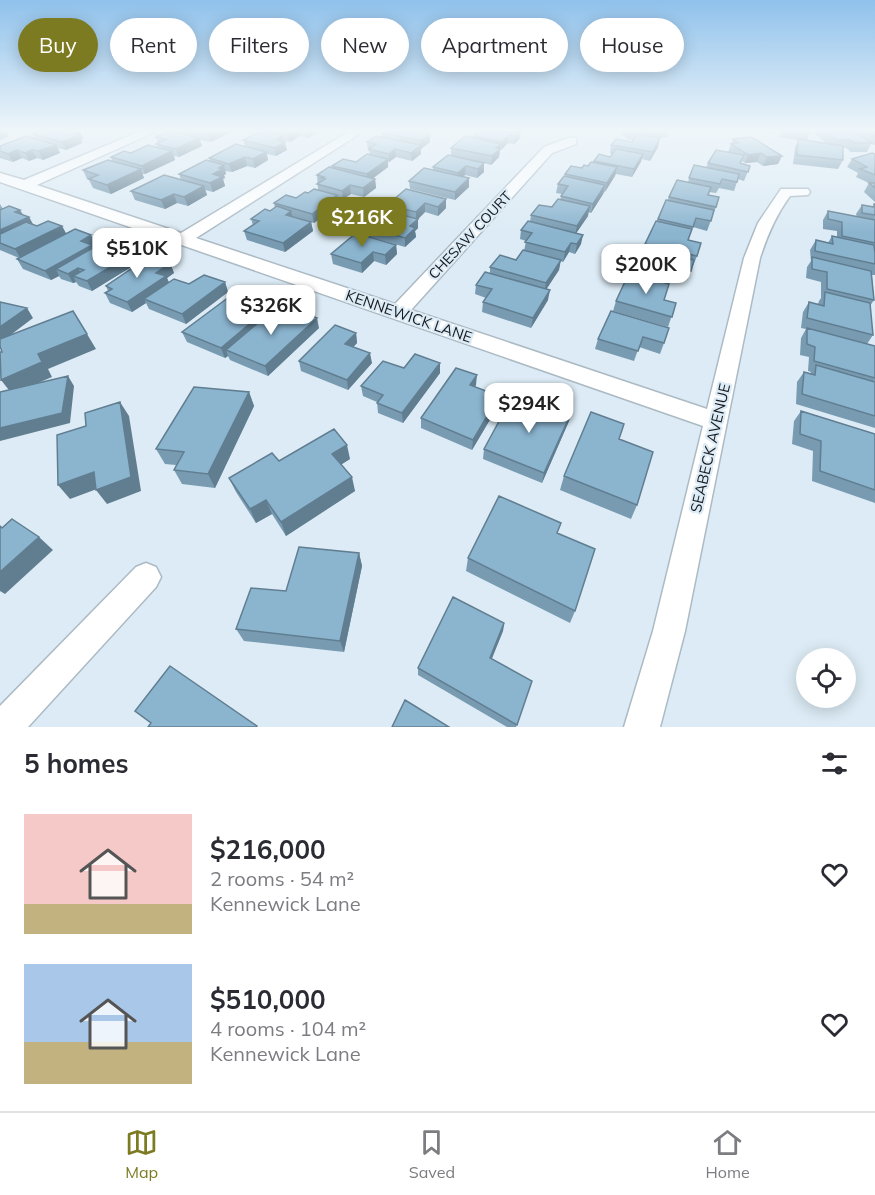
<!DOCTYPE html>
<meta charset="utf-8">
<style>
:root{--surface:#fff;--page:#f7f7f7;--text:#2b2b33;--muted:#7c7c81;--line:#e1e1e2;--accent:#7d7b22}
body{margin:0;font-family:Mulish,sans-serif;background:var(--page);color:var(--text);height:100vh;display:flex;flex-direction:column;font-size:22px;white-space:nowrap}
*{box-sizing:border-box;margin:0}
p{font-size:20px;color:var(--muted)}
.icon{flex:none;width:33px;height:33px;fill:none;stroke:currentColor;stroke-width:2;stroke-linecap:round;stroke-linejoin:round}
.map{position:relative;height:727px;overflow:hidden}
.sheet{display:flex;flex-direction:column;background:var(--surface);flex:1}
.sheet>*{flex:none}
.guide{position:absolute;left:18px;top:18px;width:840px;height:54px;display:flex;gap:12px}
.fabs{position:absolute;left:796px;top:648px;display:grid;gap:12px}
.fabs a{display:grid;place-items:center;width:60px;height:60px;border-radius:50%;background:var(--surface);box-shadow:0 3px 15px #0003;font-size:30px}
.price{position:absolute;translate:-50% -51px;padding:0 14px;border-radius:12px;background:#fff;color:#222;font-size:20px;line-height:39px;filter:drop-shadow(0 2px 3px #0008)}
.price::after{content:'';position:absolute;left:50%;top:36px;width:18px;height:14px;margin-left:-9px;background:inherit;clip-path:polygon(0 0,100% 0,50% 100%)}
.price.active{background:var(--accent);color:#fff}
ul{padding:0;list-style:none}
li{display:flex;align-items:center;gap:18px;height:150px;padding:0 24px}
li span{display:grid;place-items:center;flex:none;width:168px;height:120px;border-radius:0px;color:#555}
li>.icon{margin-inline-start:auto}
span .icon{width:72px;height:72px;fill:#fffc;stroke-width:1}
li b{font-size:26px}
h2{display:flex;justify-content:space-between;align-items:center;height:72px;padding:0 24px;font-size:26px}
.chip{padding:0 21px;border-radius:27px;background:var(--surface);box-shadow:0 3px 15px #0003;font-size:21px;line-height:54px}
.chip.active{background:var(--accent);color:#fff}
.tabs{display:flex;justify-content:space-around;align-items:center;height:84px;border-top:2px solid var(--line);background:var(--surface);font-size:16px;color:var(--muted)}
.tabs a{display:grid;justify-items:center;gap:3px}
.tabs .active{color:var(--accent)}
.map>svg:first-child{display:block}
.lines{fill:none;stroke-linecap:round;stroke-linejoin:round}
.street-casing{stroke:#acbac4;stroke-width:3}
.street{fill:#fff;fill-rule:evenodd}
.wall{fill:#789bb2}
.shaded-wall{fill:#617e91}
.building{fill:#8bb4cf;stroke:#617e91;stroke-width:1.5}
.labels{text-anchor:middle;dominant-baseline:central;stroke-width:4.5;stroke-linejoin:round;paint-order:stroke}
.far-street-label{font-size:14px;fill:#151a1e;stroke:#dcebf5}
.street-label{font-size:15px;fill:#151a1e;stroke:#dcebf5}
</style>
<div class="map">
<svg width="875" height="727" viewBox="0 0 875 727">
<rect width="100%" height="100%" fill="#dcebf5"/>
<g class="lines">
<g class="street-casing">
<path id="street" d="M141,131H157L37,185L181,233L350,131H364L196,238L395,304L544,147L568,138H576V144L552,153L411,310L707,409L744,258L758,223L781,189H808L810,192L808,195L790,196C776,215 767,236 760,258L685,631L660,727H624L653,631L703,426L0,182V173L24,180Z
M146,563L156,567L161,577L156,587L28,727H0V706L136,567Z"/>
</g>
<use href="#street" class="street"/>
</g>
<path class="wall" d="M177,131H233L211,142L200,140L202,146L179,157L174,156L175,160L145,174H142L144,178L111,194L93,188L89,180L87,179L83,170L112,161L111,157L158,148L156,144L158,143L156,137L177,132Z
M267,131H319L308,138L300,136L290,142L284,140L285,142L287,150L276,156L267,154L268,160L255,168L247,166L232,172L225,171L226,174L224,175L225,178L223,179L225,186L213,192L205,190L207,195L188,206L177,203L165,209L135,200L131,191L181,180L179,174L210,161L209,158L245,146L243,140Z
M385,131H431L429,133L425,132L430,142L421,149V154L412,161L396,157L389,162H388V167L373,178L375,179L376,188L364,197L351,194L343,199L338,198L339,204L314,223L311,222L313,231L285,252L247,240L244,231L253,225L251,219L270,211L275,208L274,203L296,198L308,193L318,190L317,175L332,168V166L356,162L370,155L369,151L368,150L367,142L382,137V133Z
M480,131H521L520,138L514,144L508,143L500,150L499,157L491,165L484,163V172L477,178L465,175L463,177L469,187L455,200L410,189L409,181L433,170V167L451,156V148L474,138V136Z
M620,131H668L667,137L656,138L658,147L650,161L642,159L632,177L616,174L591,213L588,212V216L576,233L581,244L575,254L569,252L563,262L560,261L559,270L546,289L548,300L531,328L482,312L483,302L486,298L475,294L476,285L490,273V267L516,260L524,251L526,241L520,239L521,230L530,222L531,215L552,207L560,200L562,194L556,193L558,184L565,177V174L588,166L594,163V161L610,157L612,154L610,153L611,145L632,142L634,139L628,140L620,132Z
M757,131H774L773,134Z
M781,131H810L807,140L826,143L816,135L818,131H875V145L871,144L867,152H851L846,148H843V160L838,169L793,164L795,147L798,140L780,137Z
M33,134L83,139L81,140L82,143L66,150L58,148L60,153L43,160L37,158L29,161L22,158L13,162L0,158V146L35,139Z
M751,137L778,164L763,166L757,162L745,163L742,161L740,164L750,166L744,181L738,179L734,191L719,188L716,193L709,192L708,195L716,207L707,231L693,227L688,240L697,256L693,266H692L687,280L672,276L664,300L676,303L668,327L613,311L616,301L669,197L688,182L694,165L706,168L708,163L728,152L733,139Z
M875,154V202L864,192L869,183L856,177L858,173L847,167L852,159Z
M406,189L446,208L438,216L425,212L418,219V228L415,231L416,237L405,247L357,233L356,224L388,211L387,205Z
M875,203V275H872L874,300L870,306L873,335L867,344L875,346V428L796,404L797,382L804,372L810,374L811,372L808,371L809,357L800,355L801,338L806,329L801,328L803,312L809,302L818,304L819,301L821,298V282L806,278L807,267L811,261L810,250L816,240L828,243L832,236L837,237V231L823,229V220L828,211L857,217L856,214L862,205L872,207Z
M0,204L3,209L29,217L33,225L37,226H62L66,234L96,245L93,247V248L137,251L141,261L92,291L79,286L76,282L73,283L61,279L59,276L51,280L23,269L17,259L19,258L0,250Z
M396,245L397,254L386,265L374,261L362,273L333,264L331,254Z
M170,263L174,273L167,278L169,282L189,284L225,282L228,292L186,324L149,309L146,303L132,312L110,303L105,293L108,291L106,286Z
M266,310L268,315L319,328L268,376L230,360L228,356L225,358L187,342L182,332Z
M611,311L664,343L660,354L639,347L634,361L595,349L598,339Z
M356,333L357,343L353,347L372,363L348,390L301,371L299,361Z
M440,363V373L403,423L378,413L377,402L363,396L361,386L404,368Z
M476,385L475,387L499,396L498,406L472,450L421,428V418Z
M249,392L254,406L215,488L182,484L174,470L176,465L165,464L156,449Z
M536,411L569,421L542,483L483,459L484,449Z
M801,411L875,434V503L812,481L813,451L792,444L794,421Z
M619,439L637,505L631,519L560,490L564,476Z
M350,459L341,464L355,491L286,536L272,514L256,523L236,492L229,478L279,461Z
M558,533L575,611L570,623L466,571L468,558Z
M359,553L362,566L344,652L244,641L236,629L286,591Z
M504,623L503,631L491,659L532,681L516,727H507L418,675V668Z"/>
<path class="shaded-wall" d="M0,131H6L9,136L0,140Z
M71,131H80L83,139L81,140L82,143L66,150L62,142Z
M215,131H233L211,142L208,134Z
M293,131H299L300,136L290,142L288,134Z
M307,131H319L308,138Z
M520,131H521L520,138L514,144L515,136Z
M430,134V142L421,149V141Z
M282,135L287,150L276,156L275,148L277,140Z
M509,135L508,143L501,150L502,142Z
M199,138L202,146L179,157L176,149Z
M660,138L658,147L650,161L653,152Z
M501,144L499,157L491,165L492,156L496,148Z
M56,145L60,153L43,160L39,151Z
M421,145V154L412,161L411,153Z
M395,149L396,157L389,162V154Z
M17,150L22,158L13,162L8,154Z
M32,150L37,158L29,161L25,153Z
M172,151L175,160L145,174L142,166Z
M266,152L268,160L255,168L253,159Z
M761,153L757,162L745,163L748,155Z
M643,154L641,162L632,177L634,169Z
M782,156L778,164L763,166L767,157Z
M245,157L247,166L232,172L229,164Z
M388,159V167L367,183V174Z
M484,163V172L477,178L478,169Z
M224,165L226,174L224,175L225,178L223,179L225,186L213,192L210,183L213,174L219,168Z
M466,166L465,175L458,181V173Z
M617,167L615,176L605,192L607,183Z
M141,169L144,178L111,194L107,185Z
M469,178V187L455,200V192Z
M375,179L376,188L364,197L363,188Z
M350,185L351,194L343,199L342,191Z
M605,185L603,194L591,213L593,204Z
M204,186L207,195L188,206L184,197Z
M174,194L177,203L165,209L161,200Z
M337,195L339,204L314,223L312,214Z
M446,199V208L438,216V207Z
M425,203V212L418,219V228L415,231L416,237L405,247V238L410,226L416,221V212Z
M590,206L588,216L575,235L577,226Z
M20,210L25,218L29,217L34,226L0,242V230L15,212Z
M291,211L293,220L286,215Z
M311,222L313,231L285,252L283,243Z
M62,226L67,235L21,259L15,249Z
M91,235L96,245L93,247L97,254L56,269L59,276L51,280L45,271L81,241Z
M583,235L581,244L575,254L577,244Z
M571,243L569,252L563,262L565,252Z
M396,245L397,254L386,265L385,255Z
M137,251L141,261L92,291L87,281Z
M373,252L374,261L362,273L361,263Z
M561,260L559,270L544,293L546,283Z
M170,263L174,273L167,278L170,286L144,299L146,303L132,312L127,302L156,273Z
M78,268L84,278L73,276L76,282L73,283L68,274Z
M225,282L228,292L186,324L182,314Z
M550,290L548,300L531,328L533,318Z
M27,308L33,318L0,343V327Z
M266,310L269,320L226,350L228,356L225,358L221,348Z
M317,318L319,328L268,376L265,366Z
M356,333L357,343L347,354L345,344Z
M87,334L96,349L48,369L52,377L12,394L1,380L38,354Z
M370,353L372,363L348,390L347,380Z
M440,363V373L403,423L402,413Z
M477,375L476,385L470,395V385Z
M68,376L74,386L70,423L0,441V428Z
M249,392L254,406L215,488L208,474Z
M499,396L498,406L472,450L473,440Z
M120,402L129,416L141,491L107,504L96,490Z
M572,411L569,421L542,483L544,473Z
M347,445L350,459L336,468L332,454Z
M94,472L105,486L70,499L58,485Z
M352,477L355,491L286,536L281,522Z
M266,500L272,514L256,523L250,509Z
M39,537L53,550L5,594L0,591V572Z
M359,553L362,566L344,652L340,641Z
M504,623L503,631L489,666L490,658Z"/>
<path class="building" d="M40,131H80L73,134L79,135L62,142L33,134Z
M169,131H171L199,138L176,149L156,144L167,139L156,137Z
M193,131H215L208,134Z
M262,131L282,135L277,140L285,142L275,148L243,140Z
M275,131H293L288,134Z
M385,131H421L419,132L430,134L421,141L382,133Z
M480,131H520L515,136L509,135L502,142L474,136Z
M795,131H810V133Z
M824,131H853L872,143H855L850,140H837Z
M862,131H875V136H872Z
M637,134L660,138L653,152L611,145L616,139L632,142Z
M26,136L56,145L39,151L32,150L25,153L17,150L8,154L0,151V146Z
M376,136L421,145L411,153L395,149L389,154L369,149L376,144L367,142Z
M465,136L501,144L496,148L500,149L492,156L451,148Z
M751,137L782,156L767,157L761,153L748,155L731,144L739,143L733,139Z
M798,139L843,146V160L797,155Z
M236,144L266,152L253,159L245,157L229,164L209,158Z
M148,145L172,151L142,166L111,157L124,151L131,153Z
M616,149L643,154L634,169L594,161L599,154L610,157Z
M716,150L744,155L740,163L750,166L748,172L708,163Z
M872,153L875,154V175L860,169L867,167L852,159Z
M367,154L388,159L367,174L332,166L343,159L356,162Z
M448,155L484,163L478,169L466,166L458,173L433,167Z
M108,160L141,169L107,185L89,179L98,175L83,170Z
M206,160L224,165L219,168L223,169L213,174L222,177L210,183L179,174Z
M591,162L617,167L607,183L565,174L571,166L582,168L584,165L588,166Z
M694,165L739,174L737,182L722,179L720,184L689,178Z
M329,167L375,179L363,188L350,185L342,191L317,184L325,179L321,178L324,177L317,175Z
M424,168L469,178L455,192L409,181Z
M164,175L204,186L184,197L174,194L161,200L131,191Z
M564,176L605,185L593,204L561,196L568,186L558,184Z
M677,180L711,187L708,195L719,197L716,207L669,197Z
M869,183H875V188Z
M314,189L337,195L312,214L274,203L286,195L296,198L305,192L308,193Z
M406,189L446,199L438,207L425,203L416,212L387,205Z
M558,199L590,206L577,226L531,215L539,205L552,207Z
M666,200L714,210L711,221L696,218L693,227L658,219Z
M874,204H875V215L862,213V205L874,207Z
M9,206L20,210L15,212L29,217L0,230V210Z
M277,206L291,211L286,215L311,222L283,243L244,231L259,221L251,219L265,209L270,211Z
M375,208L418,219L410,226L415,228L405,238L356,224Z
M828,211L875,220V243L842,236V222L828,219Z
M48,221L62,226L15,249L0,243V234L26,222L37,226Z
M528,221L583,235L577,244L571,243L565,252L525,242L532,233L521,230Z
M656,221L692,229L688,240L701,243L697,256L645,244Z
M75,229L91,235L81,241L92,245L45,271L17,259Z
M356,233L396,245L385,255L373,252L361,263L331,254Z
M832,236L874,245L875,253V264L815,251L816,240L833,244Z
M98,245L111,250L119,245L137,251L87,281L73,276L84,270L78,268L68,274L56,269Z
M642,247L694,260L691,271L675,267L670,280L632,270Z
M523,250L561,260L546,283L490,267L500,255L516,260Z
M150,256L170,263L156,273L166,276L127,302L105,293L112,289L106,286Z
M812,257L871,271L874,300L827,289V272L812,269Z
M485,272L550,290L533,318L483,302L492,289L476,285Z
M629,273L669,284L664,300L676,303L672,317L616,301Z
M204,275L225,282L182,314L144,299L174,279L189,284Z
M825,292L870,303L873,335L807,318L809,302L824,306Z
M229,297L266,310L221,348L182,332Z
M0,302L27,308L0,327Z
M297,310L317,318L265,366L226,350L272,311L289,317Z
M73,311L87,334L38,354L42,362L1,380L0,352H2L0,346V339Z
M611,311L669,328L664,343L643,337L638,351L598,339Z
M335,325L356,333L345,344L370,353L347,380L299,361Z
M807,328L875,346V378L814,361L815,347L807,344Z
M415,354L440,363L402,413L377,403L383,395L361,386L383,361L404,368Z
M816,365L875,382V416L802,394L804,372L815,375Z
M456,368L477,375L470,385L499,396L473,440L421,418Z
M68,376L62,413L0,428V392Z
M194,387L249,392L208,474L174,470L184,452L156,449Z
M542,400L572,411L544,473L484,449L510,401L536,411Z
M120,402L131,477L96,490L94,472L58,485L57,435L86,426L85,413Z
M801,411L875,434V490L820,471L821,441L800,434Z
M591,412L624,424L619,439L653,452L637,505L564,476Z
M334,429L347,445L332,454L352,477L281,522L266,500L250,509L229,478L272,453L279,461Z
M499,496L561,523L557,533L595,549L575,611L468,558Z
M12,519L39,537L0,572V526L2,528Z
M299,547L359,553L340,641L236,629L251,588L286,591Z
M453,597L504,623L490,658L532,681L517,725L418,668Z
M170,666L257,726L256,727H148L151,723L135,711Z
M405,700L449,727H392Z"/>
<linearGradient id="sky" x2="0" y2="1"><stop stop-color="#8fc1eb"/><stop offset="0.56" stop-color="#eff6fa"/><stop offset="1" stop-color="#eff6fa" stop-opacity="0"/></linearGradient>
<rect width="875" height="233" fill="url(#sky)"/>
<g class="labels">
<g class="far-street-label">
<text transform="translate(470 235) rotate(-47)">CHESAW COURT</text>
</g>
<g class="street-label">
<text transform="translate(409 316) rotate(19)">KENNEWICK LANE</text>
<text transform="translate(710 448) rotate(-77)">SEABECK AVENUE</text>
</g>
</g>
</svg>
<div class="fabs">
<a><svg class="icon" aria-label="locate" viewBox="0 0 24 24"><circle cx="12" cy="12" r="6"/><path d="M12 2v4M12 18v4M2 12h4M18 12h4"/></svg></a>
</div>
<b class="price active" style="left:362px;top:248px">$216K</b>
<b class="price" style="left:137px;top:279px">$510K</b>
<b class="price" style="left:646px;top:295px">$200K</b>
<b class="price" style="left:271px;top:336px">$326K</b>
<b class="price" style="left:529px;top:434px">$294K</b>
<div class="guide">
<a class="chip active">Buy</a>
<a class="chip">Rent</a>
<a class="chip">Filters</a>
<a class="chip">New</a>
<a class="chip">Apartment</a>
<a class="chip">House</a>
</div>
</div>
<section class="sheet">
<h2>5 homes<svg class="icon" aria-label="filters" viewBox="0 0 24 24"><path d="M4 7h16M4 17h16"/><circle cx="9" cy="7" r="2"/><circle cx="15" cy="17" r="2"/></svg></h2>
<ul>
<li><span style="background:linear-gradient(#f6c9c9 75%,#c2b280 0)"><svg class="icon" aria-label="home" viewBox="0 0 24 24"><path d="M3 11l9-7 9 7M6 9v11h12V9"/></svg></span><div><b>$216,000</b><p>2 rooms · 54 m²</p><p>Kennewick Lane</p></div><svg class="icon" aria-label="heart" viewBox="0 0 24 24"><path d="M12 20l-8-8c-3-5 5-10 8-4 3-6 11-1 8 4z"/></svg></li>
<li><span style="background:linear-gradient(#a9c7e8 65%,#c2b280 0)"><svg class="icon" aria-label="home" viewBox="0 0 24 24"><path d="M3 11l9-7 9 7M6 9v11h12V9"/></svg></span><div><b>$510,000</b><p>4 rooms · 104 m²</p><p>Kennewick Lane</p></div><svg class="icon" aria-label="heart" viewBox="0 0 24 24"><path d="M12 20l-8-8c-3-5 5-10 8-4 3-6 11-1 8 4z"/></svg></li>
</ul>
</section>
<nav class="tabs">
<a class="active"><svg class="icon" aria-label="map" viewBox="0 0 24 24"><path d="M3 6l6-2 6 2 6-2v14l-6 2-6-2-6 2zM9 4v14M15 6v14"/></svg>Map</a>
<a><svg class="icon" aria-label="saved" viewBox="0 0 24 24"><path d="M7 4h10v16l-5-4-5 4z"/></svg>Saved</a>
<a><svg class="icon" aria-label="home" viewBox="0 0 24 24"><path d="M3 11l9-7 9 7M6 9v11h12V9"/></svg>Home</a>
</nav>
